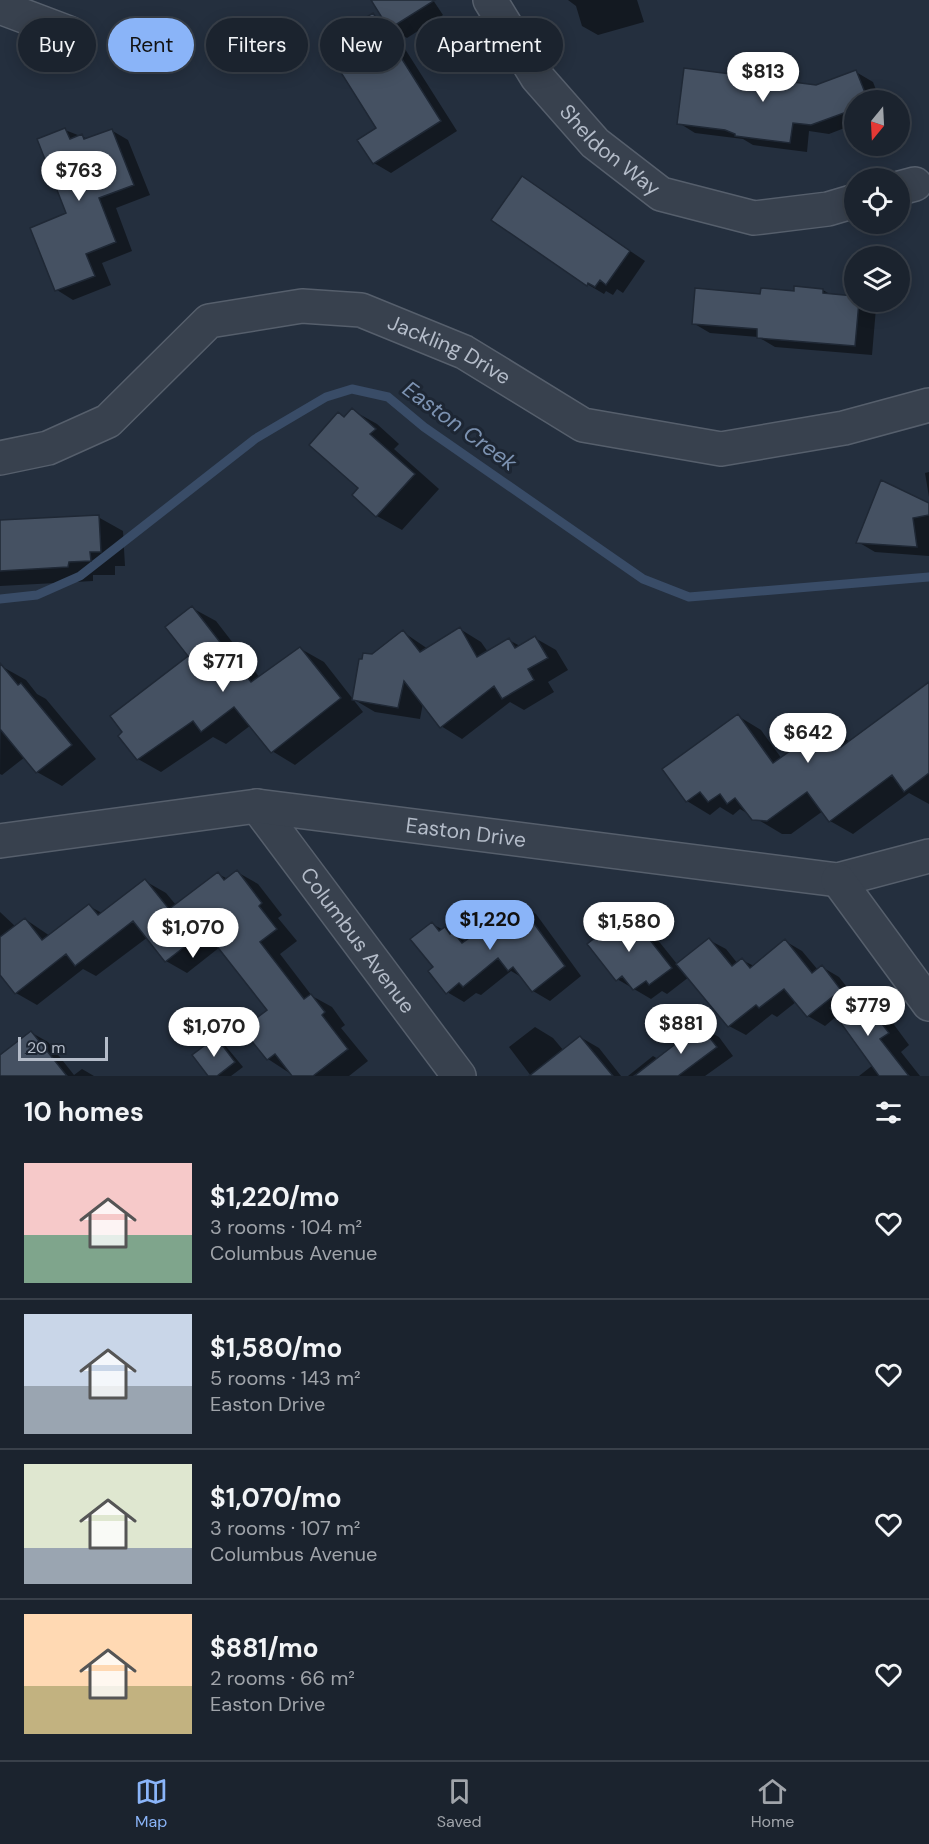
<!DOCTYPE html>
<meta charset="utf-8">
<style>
:root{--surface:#1b232e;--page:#242b36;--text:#f1f3f6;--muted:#a0a4aa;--line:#39404a;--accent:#8ab4f8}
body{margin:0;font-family:"DM Sans",sans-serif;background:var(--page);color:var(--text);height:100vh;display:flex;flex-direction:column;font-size:22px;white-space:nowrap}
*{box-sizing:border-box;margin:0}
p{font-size:20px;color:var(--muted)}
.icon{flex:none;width:33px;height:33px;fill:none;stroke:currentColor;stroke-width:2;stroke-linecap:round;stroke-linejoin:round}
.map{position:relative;height:1076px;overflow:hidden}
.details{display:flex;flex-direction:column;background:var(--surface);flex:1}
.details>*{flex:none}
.guide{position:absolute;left:18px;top:18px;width:600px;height:54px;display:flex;gap:12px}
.needle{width:39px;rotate:198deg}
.buttons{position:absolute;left:844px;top:90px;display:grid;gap:12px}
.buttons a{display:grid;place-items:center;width:66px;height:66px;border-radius:50%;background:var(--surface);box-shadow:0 3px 15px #0003,0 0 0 2px var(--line);font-size:30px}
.scale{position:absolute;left:18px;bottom:15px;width:90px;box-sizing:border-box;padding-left:6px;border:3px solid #b4bcc9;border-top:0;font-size:16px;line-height:21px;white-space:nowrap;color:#b4bcc9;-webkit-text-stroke:4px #1d2633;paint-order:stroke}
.price{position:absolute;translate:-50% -51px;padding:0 14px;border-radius:21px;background:#fff;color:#222;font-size:20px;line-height:39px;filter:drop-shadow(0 2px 3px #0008)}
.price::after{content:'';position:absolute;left:50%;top:36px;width:18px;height:14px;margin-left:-9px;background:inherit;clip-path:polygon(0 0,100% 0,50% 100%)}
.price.active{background:var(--accent);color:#111}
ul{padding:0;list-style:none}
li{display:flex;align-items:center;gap:18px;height:150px;padding:0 24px}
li+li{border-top:2px solid var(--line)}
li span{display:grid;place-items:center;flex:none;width:168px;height:120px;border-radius:0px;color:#555}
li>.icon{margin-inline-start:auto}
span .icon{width:72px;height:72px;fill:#fffc;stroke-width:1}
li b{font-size:26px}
h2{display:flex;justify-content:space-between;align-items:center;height:72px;padding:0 24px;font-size:26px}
.chip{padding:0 21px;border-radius:27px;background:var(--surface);box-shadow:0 3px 15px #0003,0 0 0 2px var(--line);font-size:21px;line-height:54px}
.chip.active{background:var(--accent);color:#111}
.tab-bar{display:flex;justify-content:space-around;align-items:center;height:84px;border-top:2px solid var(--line);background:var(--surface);font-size:16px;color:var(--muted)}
.tab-bar a{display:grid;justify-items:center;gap:3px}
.tab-bar .active{color:var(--accent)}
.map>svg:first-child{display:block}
.shadow{fill:#0007}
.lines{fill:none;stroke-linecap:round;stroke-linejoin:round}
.stream{stroke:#394c67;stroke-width:9}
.building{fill:#455162;stroke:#1f2835;stroke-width:1.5}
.street-casing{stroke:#565f6c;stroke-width:36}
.street{stroke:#38414e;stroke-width:33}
.labels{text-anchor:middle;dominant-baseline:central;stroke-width:6;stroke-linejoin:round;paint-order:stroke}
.street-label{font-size:21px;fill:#b4bcc9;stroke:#1d2633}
.water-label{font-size:22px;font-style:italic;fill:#7c92b1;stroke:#1d2633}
</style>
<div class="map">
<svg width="929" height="1076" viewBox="0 0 929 1076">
<rect width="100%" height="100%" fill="#242f3e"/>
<path class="shadow" d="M381,0H433L443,15L407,38L393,30L457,131L391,173L374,163L379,129L373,15L387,23Z
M568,0H637L644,22L598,35L582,26L576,6Z
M856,72L873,82L880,100H855V124L829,134L809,131L807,152L753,145L743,139L695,133L679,123L816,87Z
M65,130L88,139L111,130L128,140L150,195L116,208L132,251L102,263L111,285L73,300L57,290L68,214Z
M522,178L645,261L623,293L617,289L613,295L606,291L604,294L587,284Z
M823,290L833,296L855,298V302H865L876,308L872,355L775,347L758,337L710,333L693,323L762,296Z
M352,410L377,424L399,444L394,449L439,489L402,530L377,516L345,418Z
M929,472V497L925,473Z
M929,505V556L875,552L858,542Z
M98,517L123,531L125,566H115V575H93V581L0,586V522Z
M192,608L216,621L260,678L301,649L324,662L363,712L295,765L272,751L251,725L226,744L213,737L161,772L138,759L190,656Z
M460,629L481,642L488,652L509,640L520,646L535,638L556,650L568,670L548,682L554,692L524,710L510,702L462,739L441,726L423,703L420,719L375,712L353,699L372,656L403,632L428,649Z
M1,666L26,680L37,694L46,699L96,759L62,786L37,772L25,757L2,775L0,774Z
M929,684V804L909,793L853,834L830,821L823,811L791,834H782L740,809L733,815L720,807L710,815L687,801L738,716L761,730L782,759L825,728L849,741Z
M237,872L258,884L282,915L278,918L297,941L280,954L312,996L332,1007L345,1025L341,1028L368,1061L349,1076H294L268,1059L269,1010L220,947L187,973L166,961L148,937L96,976L83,969L37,1005L16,993L0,972V912L16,927L25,919L50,936L89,906L102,913L145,881L166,893L176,905L218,874L228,879Z
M519,904L536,914L581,976L550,1001L533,991L523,978L511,971L481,995L476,993L464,1002L447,992L435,967L432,924L467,942Z
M628,914L645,924L677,964L709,940L726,949L738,964L742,960L754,966L785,941L802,951L818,970L822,967L839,977L857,1000L855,1002L892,1022L909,1045L901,1052L920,1076H859L873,1065L838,1015L825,1026L808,1016L796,1002L777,1017L772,1014L746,1035L729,1026L689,977L667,994L662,991L651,999L617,979Z
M535,1027L553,1038L564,1051L580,1037L599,1048L621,1076H531L509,1047Z
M700,1027L719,1037L733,1056L705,1076H628L653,1056L658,1059Z
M32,1033L48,1042L74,1075L82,1069L94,1076H0V1057Z
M216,1039L224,1044L243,1067L231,1076H210Z"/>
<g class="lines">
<path class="stream" d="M0,599L37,595L80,576L255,439L326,397L352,389L388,397L424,427L643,579L689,597L929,577"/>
</g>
<path class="building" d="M371,0H435L389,29Z
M373,13L441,121L373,164L357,140L376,128L323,44Z
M684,68L816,85L856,70L868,100H855V109L811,125L793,123L790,143L735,136V134L725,130L677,124Z
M65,128L70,139L82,134L84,139L112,129L134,185L99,198L116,242L86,254L95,276L55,291L30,228L66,213L37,139Z
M522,176L630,251L606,285L600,280L595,287L588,283L587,286L491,220Z
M794,286L823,289V293L855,296V302H859L855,346L757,338V329L692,324L695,288L760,294L761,288L794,291Z
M352,408L376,429L370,434L415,474L376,517L352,495L358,488L309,445L338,412L344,417Z
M881,480L929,503V515L913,518L917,547L856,543Z
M99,515L101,552H90L91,561L69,562L68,567L0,571V520Z
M192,606L251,682L300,647L341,698L271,753L234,707L201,732L193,721L137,760L118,736L122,732L110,716L188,656L165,627Z
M460,627L477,657L509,638L515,648L535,636L548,658L528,669L534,680L502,699L494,686L440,728L404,681L398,708L352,700L359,659H362L363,653L372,654L403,630L420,652Z
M0,663L18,685L21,683L72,745L36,773L0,729Z
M929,682V773L904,792L892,775L829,822L807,792L767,821L752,820L735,798L727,804L720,794L708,802L700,792L686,802L662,769L738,714L773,763L825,726L841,747Z
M237,870L262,903L259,906L277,929L260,942L304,999L311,994L325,1012L322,1015L348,1049L313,1076H292L275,1054L267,1060L242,1029L267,1010L205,931L165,962L133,921L75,966L66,954L15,994L0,975V937L25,918L42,940L89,904L98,915L145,879L169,909L218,872L224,880Z
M519,903L565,966L532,992L513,967L508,971L498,958L463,987L459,983L446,994L428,971L433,967L410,939L432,922L439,931L445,927L450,934L453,932L462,943Z
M628,912L672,968L649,985L646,981L633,990L622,976L616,981L587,944Z
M709,938L732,966L742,958L750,968L785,939L812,973L822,965L841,990L807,1017L784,989L759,1008L756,1005L728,1027L676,964Z
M847,996L861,1014L870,1008L889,1033L880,1039L909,1076H879L830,1008Z
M700,1025L717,1047L678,1076H634Z
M31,1031L67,1076H0V1055Z
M580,1036L613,1076H529Z
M216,1037L235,1062L217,1076H208L192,1055Z"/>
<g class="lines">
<g class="street-casing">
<g id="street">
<path id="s1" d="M490,0L537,77L595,143L661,194L754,218L828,209L855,201"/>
<path d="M0,7L69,33"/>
<path d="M900,188L915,184"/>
<path id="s2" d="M0,458L48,448L108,421L209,321L302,306L361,310L464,352L583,425L721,449L844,428L929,405"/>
<path id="s3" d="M257,806L459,1076"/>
<path id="s4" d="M0,841L257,806L838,880L929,856"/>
<path d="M838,880L929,1004"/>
</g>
</g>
<use href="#street" class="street"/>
</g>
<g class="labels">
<g class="street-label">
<text stroke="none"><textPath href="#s1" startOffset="194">Sheldon Way</textPath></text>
<text stroke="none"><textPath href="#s2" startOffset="507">Jackling Drive</textPath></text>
<text stroke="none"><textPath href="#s4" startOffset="470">Easton Drive</textPath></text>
<text stroke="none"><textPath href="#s3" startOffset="168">Columbus Avenue</textPath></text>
</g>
<g class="water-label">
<text transform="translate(460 426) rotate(36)">Easton Creek</text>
</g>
</g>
</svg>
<div class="buttons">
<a><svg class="needle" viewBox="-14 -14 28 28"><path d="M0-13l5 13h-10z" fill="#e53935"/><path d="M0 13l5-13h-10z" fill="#a0a4aa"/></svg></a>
<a><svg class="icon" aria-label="locate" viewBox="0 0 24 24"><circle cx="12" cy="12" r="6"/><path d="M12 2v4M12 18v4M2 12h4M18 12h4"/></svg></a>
<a><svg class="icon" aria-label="layers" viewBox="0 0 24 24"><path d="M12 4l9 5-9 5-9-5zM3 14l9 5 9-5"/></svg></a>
</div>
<div class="scale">20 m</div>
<b class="price" style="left:763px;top:103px">$813</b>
<b class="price" style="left:79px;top:202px">$763</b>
<b class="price" style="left:223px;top:693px">$771</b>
<b class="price" style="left:808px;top:764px">$642</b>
<b class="price active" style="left:490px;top:951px">$1,220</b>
<b class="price" style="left:629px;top:953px">$1,580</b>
<b class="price" style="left:193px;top:959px">$1,070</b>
<b class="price" style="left:868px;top:1037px">$779</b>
<b class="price" style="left:681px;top:1055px">$881</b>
<b class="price" style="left:214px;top:1058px">$1,070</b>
<div class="guide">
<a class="chip">Buy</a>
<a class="chip active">Rent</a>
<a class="chip">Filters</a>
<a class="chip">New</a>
<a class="chip">Apartment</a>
</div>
</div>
<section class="details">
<h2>10 homes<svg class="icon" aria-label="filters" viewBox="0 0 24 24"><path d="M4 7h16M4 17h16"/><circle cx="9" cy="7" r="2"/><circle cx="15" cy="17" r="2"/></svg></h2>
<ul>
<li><span style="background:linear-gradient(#f6c9c9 60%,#7fa58c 0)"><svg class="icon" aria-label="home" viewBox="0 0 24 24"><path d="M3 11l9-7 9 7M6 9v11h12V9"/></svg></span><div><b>$1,220/mo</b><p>3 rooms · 104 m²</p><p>Columbus Avenue</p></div><svg class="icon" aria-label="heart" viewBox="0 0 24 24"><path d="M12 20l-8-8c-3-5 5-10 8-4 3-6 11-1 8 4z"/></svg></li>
<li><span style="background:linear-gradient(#c9d6e8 60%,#9aa5b1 0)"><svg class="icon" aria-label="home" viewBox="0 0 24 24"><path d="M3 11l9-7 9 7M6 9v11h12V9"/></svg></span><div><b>$1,580/mo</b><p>5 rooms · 143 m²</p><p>Easton Drive</p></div><svg class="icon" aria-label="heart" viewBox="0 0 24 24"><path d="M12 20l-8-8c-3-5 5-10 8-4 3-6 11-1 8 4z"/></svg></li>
<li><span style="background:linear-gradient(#dfe7d0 70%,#9aa5b1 0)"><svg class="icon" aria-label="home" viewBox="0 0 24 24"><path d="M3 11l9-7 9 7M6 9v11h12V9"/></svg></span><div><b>$1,070/mo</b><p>3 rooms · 107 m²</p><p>Columbus Avenue</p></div><svg class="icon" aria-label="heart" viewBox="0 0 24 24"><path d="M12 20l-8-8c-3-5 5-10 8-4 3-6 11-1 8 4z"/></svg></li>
<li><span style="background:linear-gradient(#ffd9b3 60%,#c2b280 0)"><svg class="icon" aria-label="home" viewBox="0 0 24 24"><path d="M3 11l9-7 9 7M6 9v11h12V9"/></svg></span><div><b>$881/mo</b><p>2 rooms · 66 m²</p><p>Easton Drive</p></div><svg class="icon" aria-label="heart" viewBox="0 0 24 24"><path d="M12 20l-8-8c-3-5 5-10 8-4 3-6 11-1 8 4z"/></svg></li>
</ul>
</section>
<nav class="tab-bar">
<a class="active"><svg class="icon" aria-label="map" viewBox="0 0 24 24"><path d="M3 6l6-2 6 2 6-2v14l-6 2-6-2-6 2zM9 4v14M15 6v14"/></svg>Map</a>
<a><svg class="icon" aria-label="saved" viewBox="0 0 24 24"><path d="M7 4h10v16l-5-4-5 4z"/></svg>Saved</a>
<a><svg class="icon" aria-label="home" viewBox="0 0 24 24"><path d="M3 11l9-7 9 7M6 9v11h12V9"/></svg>Home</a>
</nav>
